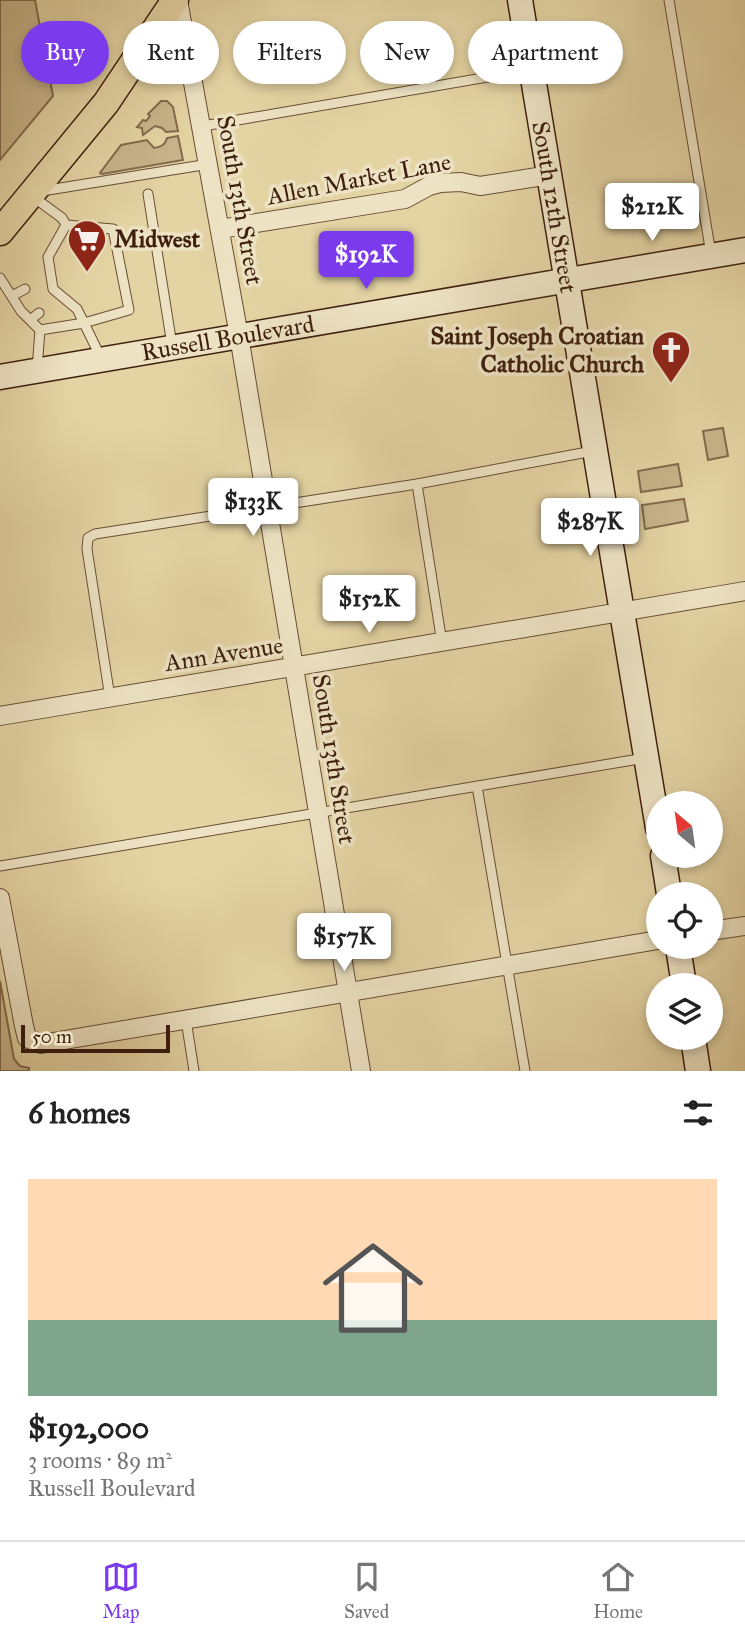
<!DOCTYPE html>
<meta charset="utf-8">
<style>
:root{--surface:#fff;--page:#f2f2f2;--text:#222;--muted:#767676;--line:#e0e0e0;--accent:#7c3aed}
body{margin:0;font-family:"IM FELL Great Primer",serif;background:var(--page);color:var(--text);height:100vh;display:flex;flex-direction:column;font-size:26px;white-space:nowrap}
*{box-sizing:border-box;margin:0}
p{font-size:23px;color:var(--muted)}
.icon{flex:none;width:38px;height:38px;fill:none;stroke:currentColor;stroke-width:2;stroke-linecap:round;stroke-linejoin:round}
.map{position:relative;height:1071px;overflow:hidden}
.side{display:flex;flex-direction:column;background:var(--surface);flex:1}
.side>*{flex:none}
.guide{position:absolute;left:21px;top:21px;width:704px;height:63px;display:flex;gap:14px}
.needle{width:46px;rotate:331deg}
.controls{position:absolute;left:646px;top:791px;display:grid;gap:14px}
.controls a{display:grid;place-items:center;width:77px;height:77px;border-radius:50%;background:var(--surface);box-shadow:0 4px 10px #0003;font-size:35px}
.scale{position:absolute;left:21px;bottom:18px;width:149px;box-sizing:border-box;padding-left:7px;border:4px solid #3f200f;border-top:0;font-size:19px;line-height:24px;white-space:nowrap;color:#3f200f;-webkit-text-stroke:5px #ede3c4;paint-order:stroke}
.price{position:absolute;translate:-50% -60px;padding:0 16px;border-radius:7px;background:#fff;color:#222;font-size:23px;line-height:46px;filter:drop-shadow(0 2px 4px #0008)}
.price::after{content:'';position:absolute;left:50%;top:42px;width:21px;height:16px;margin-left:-10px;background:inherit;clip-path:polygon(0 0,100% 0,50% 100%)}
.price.active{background:var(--accent);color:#fff}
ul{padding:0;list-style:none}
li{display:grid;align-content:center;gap:14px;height:371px;padding:0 28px}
li span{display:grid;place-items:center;height:217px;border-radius:0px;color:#555}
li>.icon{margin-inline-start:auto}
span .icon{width:126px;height:126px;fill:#fffc;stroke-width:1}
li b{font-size:30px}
h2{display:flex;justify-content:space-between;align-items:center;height:84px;padding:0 28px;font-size:30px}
.tag{padding:0 24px;border-radius:32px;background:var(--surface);box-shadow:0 4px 10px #0003;font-size:24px;line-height:63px}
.tag.active{background:var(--accent);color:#fff}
.tabs{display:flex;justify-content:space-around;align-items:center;height:98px;border-top:2px solid var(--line);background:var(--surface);font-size:19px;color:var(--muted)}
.tabs a{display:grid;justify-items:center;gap:4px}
.tabs .active{color:var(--accent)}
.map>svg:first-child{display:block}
.green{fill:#c8b58b;stroke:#846a4d;stroke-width:2}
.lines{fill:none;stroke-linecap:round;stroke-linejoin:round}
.lane-casing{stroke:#684d34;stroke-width:11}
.street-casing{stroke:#684d34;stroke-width:20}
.secondary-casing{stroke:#3f200f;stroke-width:27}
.primary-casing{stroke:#3f200f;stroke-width:29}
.lane{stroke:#ede3c4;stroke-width:9}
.street{stroke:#ede3c4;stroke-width:18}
.secondary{stroke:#ede3c4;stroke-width:24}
.primary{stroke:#e4d4a4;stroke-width:26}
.labels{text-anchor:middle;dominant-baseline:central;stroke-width:7;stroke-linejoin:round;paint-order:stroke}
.street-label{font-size:24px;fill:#3f200f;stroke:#ede3c4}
.poi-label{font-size:24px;font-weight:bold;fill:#3f200f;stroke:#ede3c4;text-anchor:start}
</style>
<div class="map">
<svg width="745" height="1071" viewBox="0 0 745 1071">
<rect width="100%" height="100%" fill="#e4d4a4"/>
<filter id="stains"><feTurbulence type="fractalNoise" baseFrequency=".00286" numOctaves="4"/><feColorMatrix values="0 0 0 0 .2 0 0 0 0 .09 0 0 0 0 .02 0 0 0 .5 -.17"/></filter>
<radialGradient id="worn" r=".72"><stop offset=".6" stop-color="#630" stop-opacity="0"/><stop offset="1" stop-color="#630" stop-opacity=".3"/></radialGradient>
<path class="green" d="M0,0H35L53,96L0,160Z
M161,101H167L173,107L178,131L166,132L162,128L155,126L143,135L142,128L137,127L143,120L146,121L150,116L148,114Z
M178,136L183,160L102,174L100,173L121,145L147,140L154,148C161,147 165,145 167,138Z
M723,428L728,456L708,460L703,431Z
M678,464L682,486L641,492L638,471Z
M684,499L688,521L645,529L642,505Z
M0,981L14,1059L20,1066L29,1068V1071H0Z"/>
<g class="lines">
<g class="lane-casing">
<path id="lane" d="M669,0L711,254
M203,126L529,70
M42,191L209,164
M148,194L172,345
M32,196L62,218L66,225L48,257L53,289L77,309L84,323L129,310L113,229L66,225
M0,278L21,311L40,330
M12,296L25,289
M30,320L39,313
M37,369L40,330L84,323L101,358
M417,484L442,643
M110,698L87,549L88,538L95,534L417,484L593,451
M477,786L525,1071
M0,866L645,758
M186,1020L194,1071"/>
</g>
<g class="street-casing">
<path id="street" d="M178,0L239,336L361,1071
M220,229L405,199L429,186L440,183L461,182L480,186L550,175
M0,716L745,591
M0,898L24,1026L27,1038L41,1044L658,940
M710,931L745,926"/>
</g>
<g class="secondary-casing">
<g id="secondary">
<path id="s1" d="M520,0L658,828"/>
<path id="s2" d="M0,377L745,250"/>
<path d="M663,856L669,894"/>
<path d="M678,947L684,985"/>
<path d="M693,1038L698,1071"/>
</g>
</g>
<g class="primary-casing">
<path id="primary" d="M0,232L106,103L175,0"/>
</g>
<use href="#lane" class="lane"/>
<use href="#street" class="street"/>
<use href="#secondary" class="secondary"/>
<use href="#primary" class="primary"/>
</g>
<defs>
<g id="supermarket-pin" transform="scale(2.0125)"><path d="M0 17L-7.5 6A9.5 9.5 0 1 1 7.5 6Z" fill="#8f2418" stroke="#ede3c4"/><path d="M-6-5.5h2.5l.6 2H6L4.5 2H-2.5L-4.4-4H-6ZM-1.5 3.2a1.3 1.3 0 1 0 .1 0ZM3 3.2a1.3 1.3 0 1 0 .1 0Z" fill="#fff"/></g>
<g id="church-pin" transform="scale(2.0125)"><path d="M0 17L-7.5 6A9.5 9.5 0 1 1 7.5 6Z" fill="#8f2418" stroke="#ede3c4"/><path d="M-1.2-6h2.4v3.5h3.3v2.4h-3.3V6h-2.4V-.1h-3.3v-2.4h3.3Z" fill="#fff"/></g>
</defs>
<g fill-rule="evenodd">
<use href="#supermarket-pin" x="87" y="239"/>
<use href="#church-pin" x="671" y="350"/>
</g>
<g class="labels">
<g class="street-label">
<text transform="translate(359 179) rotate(-11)">Allen Market Lane</text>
<text transform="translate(240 200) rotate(80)">South 13th Street</text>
<text stroke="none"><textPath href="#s1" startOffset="210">South 12th Street</textPath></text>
<text stroke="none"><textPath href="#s2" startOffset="231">Russell Boulevard</textPath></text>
<text transform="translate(224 654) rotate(-9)">Ann Avenue</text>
<text transform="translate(334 759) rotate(81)">South 13th Street</text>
</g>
<g class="poi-label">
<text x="114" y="239">Midwest</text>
<text x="644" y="336" text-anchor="end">Saint Joseph Croatian<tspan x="644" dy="28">Catholic Church</tspan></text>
</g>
</g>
<rect width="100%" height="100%" filter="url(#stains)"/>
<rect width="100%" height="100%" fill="url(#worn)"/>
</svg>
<div class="controls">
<a><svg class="needle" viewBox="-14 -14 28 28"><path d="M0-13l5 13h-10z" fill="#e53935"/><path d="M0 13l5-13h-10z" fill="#767676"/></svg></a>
<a><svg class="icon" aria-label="locate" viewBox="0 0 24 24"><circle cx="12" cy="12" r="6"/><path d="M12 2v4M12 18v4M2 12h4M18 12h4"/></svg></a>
<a><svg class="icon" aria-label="layers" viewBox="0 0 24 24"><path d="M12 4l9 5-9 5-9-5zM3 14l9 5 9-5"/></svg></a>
</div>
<div class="scale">50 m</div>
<b class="price" style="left:652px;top:243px">$212K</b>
<b class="price active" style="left:366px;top:291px">$192K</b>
<b class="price" style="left:253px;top:538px">$133K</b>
<b class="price" style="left:590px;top:558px">$287K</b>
<b class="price" style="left:369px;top:635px">$152K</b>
<b class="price" style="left:344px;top:973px">$157K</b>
<div class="guide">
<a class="tag active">Buy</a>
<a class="tag">Rent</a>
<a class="tag">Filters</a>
<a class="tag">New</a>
<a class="tag">Apartment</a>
</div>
</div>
<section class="side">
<h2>6 homes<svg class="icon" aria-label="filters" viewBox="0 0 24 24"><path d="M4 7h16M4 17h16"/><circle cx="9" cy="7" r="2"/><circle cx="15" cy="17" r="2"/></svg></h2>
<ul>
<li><span style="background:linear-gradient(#ffd9b3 65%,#7fa58c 0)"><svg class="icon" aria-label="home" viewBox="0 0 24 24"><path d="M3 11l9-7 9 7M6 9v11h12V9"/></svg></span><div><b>$192,000</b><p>3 rooms · 89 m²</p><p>Russell Boulevard</p></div></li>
</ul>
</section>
<nav class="tabs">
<a class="active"><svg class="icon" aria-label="map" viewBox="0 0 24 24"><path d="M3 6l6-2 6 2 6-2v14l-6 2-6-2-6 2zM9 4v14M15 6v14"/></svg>Map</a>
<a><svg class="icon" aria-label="saved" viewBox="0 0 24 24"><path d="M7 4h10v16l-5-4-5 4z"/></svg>Saved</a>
<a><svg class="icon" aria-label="home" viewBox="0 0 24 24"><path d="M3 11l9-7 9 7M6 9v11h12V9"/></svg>Home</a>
</nav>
